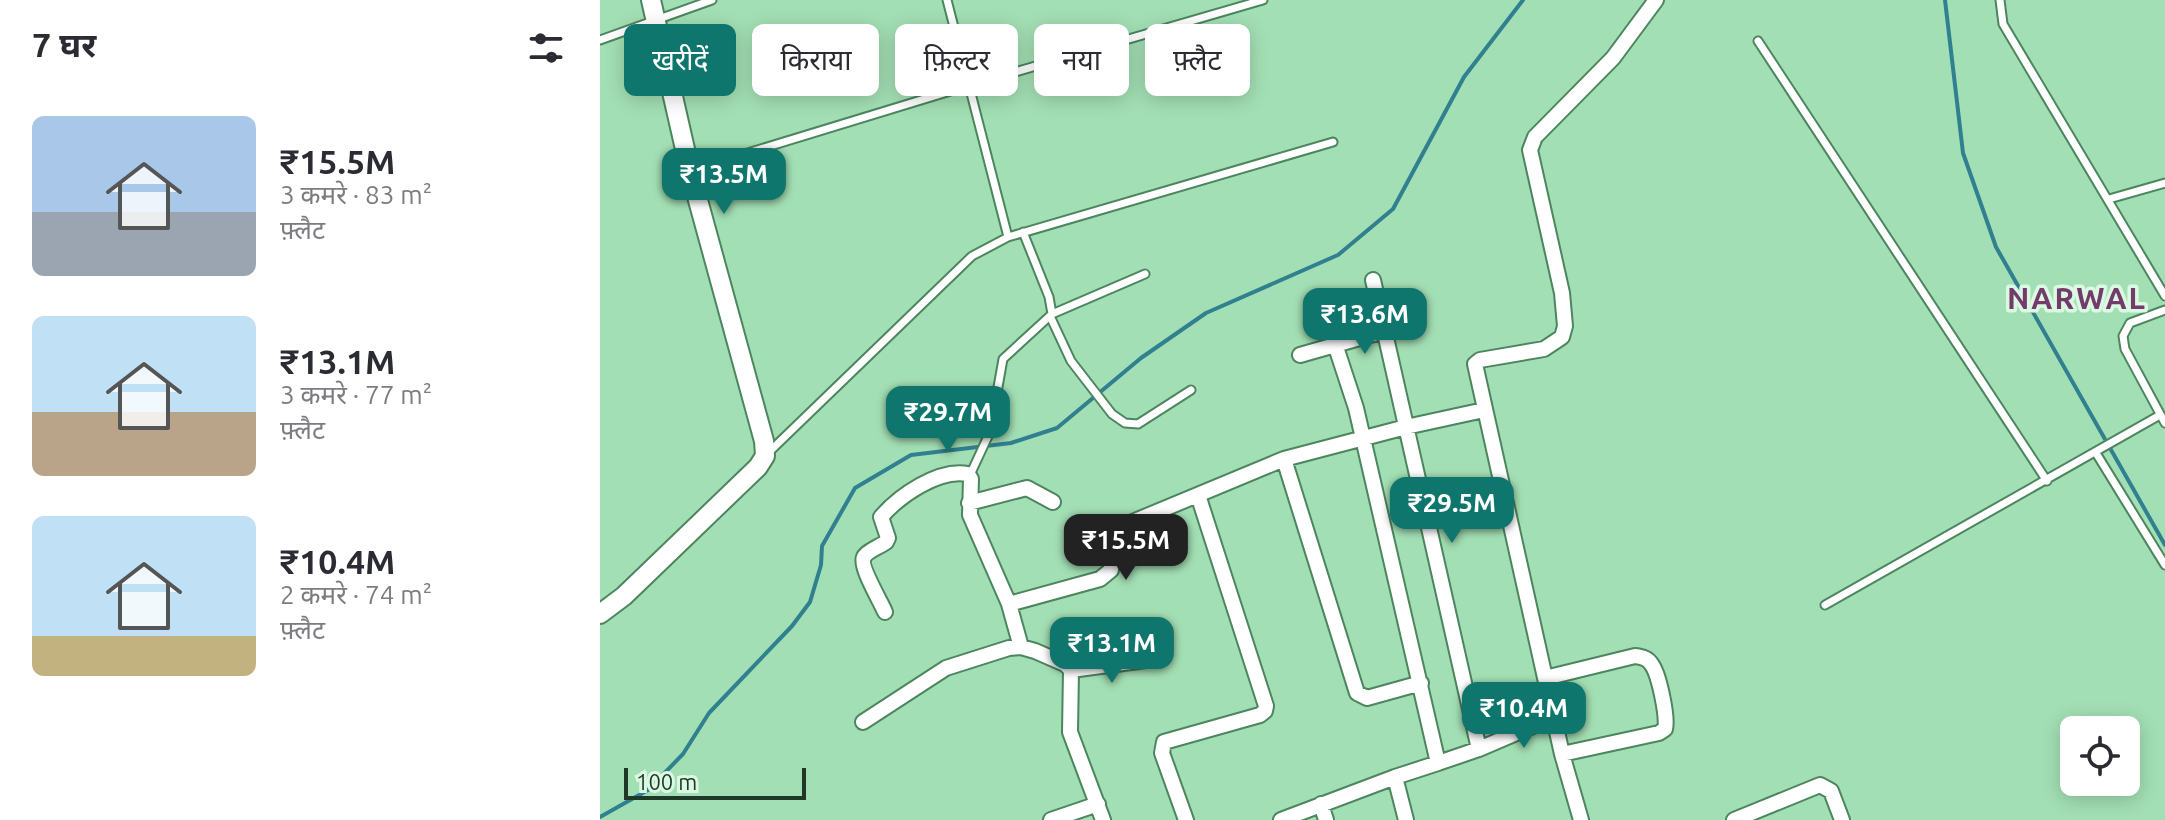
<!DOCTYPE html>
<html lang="hi">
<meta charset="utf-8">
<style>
:root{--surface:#fff;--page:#f7f7f7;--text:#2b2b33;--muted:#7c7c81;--accent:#0f766e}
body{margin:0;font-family:Ubuntu,"Noto Sans Devanagari",sans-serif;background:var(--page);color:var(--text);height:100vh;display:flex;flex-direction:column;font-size:30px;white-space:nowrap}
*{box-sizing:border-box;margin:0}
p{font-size:26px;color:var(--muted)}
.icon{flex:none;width:44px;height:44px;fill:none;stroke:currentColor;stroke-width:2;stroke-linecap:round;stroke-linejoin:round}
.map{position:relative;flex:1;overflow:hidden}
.details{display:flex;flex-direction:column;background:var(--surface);width:600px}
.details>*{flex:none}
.banner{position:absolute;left:24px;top:24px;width:760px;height:72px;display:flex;gap:16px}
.tools{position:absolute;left:1460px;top:716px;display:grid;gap:16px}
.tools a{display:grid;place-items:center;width:80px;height:80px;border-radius:12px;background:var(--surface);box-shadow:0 4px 20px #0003;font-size:40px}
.scale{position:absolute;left:24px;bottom:20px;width:182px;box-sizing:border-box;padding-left:8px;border:4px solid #1f3827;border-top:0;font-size:22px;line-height:28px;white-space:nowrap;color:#1f3827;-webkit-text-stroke:6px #dbf8e2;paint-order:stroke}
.price{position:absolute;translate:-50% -68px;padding:0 18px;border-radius:16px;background:var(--accent);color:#fff;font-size:26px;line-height:52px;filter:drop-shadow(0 2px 4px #0008)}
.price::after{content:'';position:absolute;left:50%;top:48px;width:24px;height:18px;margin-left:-12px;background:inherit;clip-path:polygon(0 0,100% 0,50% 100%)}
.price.current{background:#222;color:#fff}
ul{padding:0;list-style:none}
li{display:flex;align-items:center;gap:24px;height:200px;padding:0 32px}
li span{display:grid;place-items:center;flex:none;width:224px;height:160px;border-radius:12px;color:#555}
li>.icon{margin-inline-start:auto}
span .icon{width:96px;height:96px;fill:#fffc;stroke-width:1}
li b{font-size:34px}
h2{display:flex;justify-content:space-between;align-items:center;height:96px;padding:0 32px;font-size:34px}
.pill{padding:0 28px;border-radius:12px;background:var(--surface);box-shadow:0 4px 20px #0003;font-size:28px;line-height:72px}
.pill.current{background:var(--accent);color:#fff}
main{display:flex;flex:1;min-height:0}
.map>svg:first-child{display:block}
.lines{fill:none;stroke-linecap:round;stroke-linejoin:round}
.stream{stroke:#318090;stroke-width:4}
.service-casing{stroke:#4c855e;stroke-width:11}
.minor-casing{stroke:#4c855e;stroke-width:18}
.tertiary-casing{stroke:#4c855e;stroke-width:22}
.service{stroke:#fff;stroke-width:7}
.minor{stroke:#fff;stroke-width:14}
.tertiary{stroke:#fff;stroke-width:18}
.labels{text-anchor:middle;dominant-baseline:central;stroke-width:7;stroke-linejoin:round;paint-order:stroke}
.district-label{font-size:30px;font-weight:bold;letter-spacing:2px;fill:#723b6a;stroke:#dbf8e2}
</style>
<main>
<section class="details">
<h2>7 घर<svg class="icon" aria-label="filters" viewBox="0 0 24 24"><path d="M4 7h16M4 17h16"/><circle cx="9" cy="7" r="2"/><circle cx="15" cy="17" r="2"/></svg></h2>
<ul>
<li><span style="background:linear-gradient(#a9c7e8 60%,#9aa5b1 0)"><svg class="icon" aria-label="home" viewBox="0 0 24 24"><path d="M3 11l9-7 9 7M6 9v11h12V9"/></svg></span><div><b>₹15.5M</b><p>3 कमरे · 83 m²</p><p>फ़्लैट</p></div></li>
<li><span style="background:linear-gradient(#bfe0f5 60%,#b9a48a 0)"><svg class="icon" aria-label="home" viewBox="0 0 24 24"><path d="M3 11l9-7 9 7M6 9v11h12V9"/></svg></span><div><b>₹13.1M</b><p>3 कमरे · 77 m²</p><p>फ़्लैट</p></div></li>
<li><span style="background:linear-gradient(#bfe0f5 75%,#c2b280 0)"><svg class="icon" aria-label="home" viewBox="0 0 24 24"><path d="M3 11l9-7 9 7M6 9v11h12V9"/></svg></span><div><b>₹10.4M</b><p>2 कमरे · 74 m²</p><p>फ़्लैट</p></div></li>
</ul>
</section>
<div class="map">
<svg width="1565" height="820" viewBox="0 0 1565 820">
<rect width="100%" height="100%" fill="#a3dfb4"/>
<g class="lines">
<path class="stream" d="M1345,0L1363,153L1396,247L1565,545
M0,817L48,790L83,754L109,713L192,626L210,602L221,565L222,546L255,488L311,455L411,443L457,428L541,358L606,313L738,255L793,209L864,77L923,0"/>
<g class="service-casing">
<path id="service" d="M347,0L408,237
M1400,0L1403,24L1565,296
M0,40L112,0
M1158,41L1447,481
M92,170L367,86L663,0
M1509,199L1565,183
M1565,310L1530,323L1523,336L1525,349L1565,423
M452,314L545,274
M450,316L471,361L512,414L525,423L538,424L591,390
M1496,453L1565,565
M167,454L372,256L408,237L733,142
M370,475L390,432L403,359L452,314L449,297L423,232
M1225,605L1560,415"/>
</g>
<g class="minor-casing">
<path id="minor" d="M773,280L879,749L838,763
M735,344L756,408L838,763L795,777L806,820
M700,355L784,331
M684,459L757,693L767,698L821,683
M369,503L427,488L453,502
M409,604L500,579L511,570V539L518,528L684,459L806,427L884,410
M285,612C281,602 259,566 264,557C267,551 281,546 286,542L288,538L281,517C299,496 339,468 368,474L371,479L370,515L409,604L421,647
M471,670L546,660
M945,678L1035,656C1042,657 1048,658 1052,665C1059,675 1068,717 1065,729L1059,733L962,754
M263,722L346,668L409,648L421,647L435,651L465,664L471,670L470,732L503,820
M879,749L954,717
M721,804L726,820
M451,820L498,804
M586,820L562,753L564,742L660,715L665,711L666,706L598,495
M681,820L795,777
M981,820L962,754L875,364L880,360L944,349L962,337L965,326L962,293L930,150L935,137L1013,58L1056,0
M1134,820L1220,785L1231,791L1242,820"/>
</g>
<g class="tertiary-casing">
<path id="tertiary" d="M0,614L24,596L158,467L165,456L164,441L90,171L51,0"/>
</g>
<use href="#service" class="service"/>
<use href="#minor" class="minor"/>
<use href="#tertiary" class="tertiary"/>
</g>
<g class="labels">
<g class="district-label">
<text x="1477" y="298">NARWAL</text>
</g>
</g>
</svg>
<div class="tools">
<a><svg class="icon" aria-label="locate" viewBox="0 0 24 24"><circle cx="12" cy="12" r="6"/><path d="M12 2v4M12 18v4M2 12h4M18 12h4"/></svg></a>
</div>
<div class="scale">100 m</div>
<b class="price" style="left:124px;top:216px">₹13.5M</b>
<b class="price" style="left:765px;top:356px">₹13.6M</b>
<b class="price" style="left:348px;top:454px">₹29.7M</b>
<b class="price" style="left:852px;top:545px">₹29.5M</b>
<b class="price current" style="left:526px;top:582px">₹15.5M</b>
<b class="price" style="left:512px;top:685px">₹13.1M</b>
<b class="price" style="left:924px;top:750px">₹10.4M</b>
<div class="banner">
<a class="pill current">खरीदें</a>
<a class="pill">किराया</a>
<a class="pill">फ़िल्टर</a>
<a class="pill">नया</a>
<a class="pill">फ़्लैट</a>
</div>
</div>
</main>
